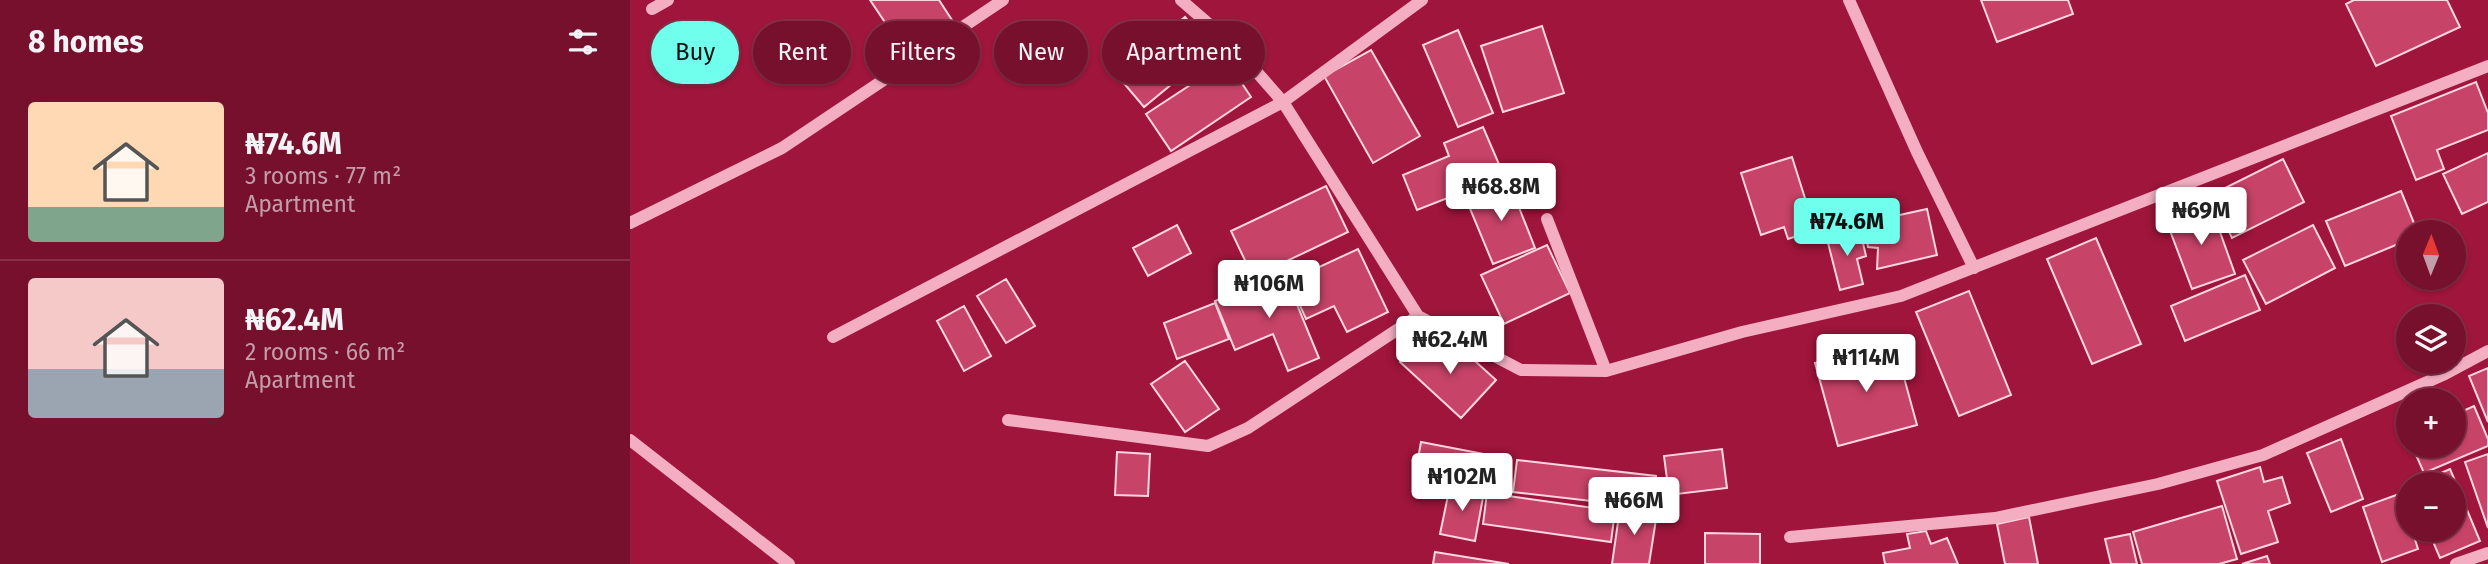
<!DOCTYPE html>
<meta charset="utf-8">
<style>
:root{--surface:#77102c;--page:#7e1e38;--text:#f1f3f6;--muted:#c39da9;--line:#883048;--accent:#70ffed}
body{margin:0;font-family:"Fira Sans",sans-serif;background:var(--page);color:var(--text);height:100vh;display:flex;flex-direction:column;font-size:26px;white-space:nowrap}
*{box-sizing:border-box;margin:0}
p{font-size:23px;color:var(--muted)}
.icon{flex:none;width:38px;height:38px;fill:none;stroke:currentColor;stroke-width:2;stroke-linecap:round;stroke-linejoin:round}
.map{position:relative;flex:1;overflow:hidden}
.side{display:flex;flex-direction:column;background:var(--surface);width:630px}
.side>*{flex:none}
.top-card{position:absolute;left:21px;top:21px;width:665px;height:63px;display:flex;gap:14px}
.needle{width:46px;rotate:1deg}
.controls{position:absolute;left:1766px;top:220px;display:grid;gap:14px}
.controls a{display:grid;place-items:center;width:70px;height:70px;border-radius:50%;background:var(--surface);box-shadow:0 2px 5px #0004,0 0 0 2px var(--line);font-size:35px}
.price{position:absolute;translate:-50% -60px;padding:0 16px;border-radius:7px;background:#fff;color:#222;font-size:23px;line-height:46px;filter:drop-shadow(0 2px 4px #0008)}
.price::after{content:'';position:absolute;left:50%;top:42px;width:21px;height:16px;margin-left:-10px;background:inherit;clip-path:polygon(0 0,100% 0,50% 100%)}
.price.current{background:var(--accent);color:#111}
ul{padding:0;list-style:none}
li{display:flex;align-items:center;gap:21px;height:175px;padding:0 28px}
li+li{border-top:2px solid var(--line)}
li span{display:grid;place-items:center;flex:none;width:196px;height:140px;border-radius:7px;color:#555}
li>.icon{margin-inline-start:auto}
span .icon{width:84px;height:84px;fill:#fffc;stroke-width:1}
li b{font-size:30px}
h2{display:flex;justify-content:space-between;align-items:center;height:84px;padding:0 28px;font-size:30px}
.pill{padding:0 24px;border-radius:32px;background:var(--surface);box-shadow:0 2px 5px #0004,0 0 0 2px var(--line);font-size:24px;line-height:63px}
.pill.current{background:var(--accent);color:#111}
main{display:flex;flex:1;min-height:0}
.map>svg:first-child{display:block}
.building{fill:#c74368;stroke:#fdd6e1;stroke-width:2}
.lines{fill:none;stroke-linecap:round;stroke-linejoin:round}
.minor{stroke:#f3aec2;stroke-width:12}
</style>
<main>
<section class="side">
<h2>8 homes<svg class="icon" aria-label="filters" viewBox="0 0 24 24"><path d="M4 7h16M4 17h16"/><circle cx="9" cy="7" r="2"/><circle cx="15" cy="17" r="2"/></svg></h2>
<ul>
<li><span style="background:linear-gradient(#ffd9b3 75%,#7fa58c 0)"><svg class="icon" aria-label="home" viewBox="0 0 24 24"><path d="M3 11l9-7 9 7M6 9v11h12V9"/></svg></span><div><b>₦74.6M</b><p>3 rooms · 77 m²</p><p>Apartment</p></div></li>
<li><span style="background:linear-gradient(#f6c9c9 65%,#9aa5b1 0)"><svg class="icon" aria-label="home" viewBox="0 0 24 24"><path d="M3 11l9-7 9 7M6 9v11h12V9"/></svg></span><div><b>₦62.4M</b><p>2 rooms · 66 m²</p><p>Apartment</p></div></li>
</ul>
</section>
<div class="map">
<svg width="1858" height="564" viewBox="0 0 1858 564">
<rect width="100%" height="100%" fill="#9f153b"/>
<path class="building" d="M240,0H309L322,20L275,52Z
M1351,0H1438L1443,14L1367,42Z
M1724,0H1817L1830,27L1746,66L1716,4Z
M555,17L583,50L514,107L486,74Z
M912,26L934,93L873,112L851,46Z
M828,30L863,113L828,127L793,45Z
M741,50L790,136L743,163L694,76Z
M597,61L621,97L541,151L516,114Z
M1846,82L1858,113V130L1807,150L1814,169L1786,180L1761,116Z
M853,127L874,176L787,210L773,175L819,156L814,143Z
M1858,153V202L1832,214L1813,174Z
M1162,157L1185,230L1158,239L1154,227L1131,235L1111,173Z
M1653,159L1674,202L1602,238L1581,195Z
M879,182L905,248L863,264L836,199Z
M696,186L718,232L623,277L601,231Z
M1771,191L1788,233H1778V240L1715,266L1696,221Z
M1580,204L1605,274L1562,289L1536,220Z
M1297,209L1307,255L1247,269L1248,248L1238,247L1233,223Z
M547,225L561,253L518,276L503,248Z
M1683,225L1705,268L1636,304L1613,260Z
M1230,230L1236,256L1227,259L1233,284L1210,290L1197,239Z
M1466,238L1511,344L1462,364L1417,259Z
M917,245L940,293L874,324L851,275Z
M728,249L758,312L717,332L704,306L676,319L659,281Z
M654,273L689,358L658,371L643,334L605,350L585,301Z
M1615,275L1630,310L1555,341L1541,306Z
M376,279L405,326L376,343L347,296Z
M1339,291L1381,395L1329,416L1286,312Z
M585,303L599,339L547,359L534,323Z
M334,306L361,356L334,371L307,321Z
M791,340L811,358L825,343L866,380L831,418L770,362Z
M1264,341L1287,425L1208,446L1185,363Z
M555,361L589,409L555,432L521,384Z
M1858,368V422L1839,376Z
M1844,406L1858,439V446L1794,473L1782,446H1824V415Z
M1711,439L1733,499L1701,512L1677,453Z
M791,442L880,459L873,493L785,476Z
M1092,449L1097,488L1039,495L1034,456Z
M487,452L520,454L518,496L485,495Z
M1858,454V528L1835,462Z
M887,460L1026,476L1022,508L883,492Z
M1630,467L1634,482L1652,477L1660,503L1638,511L1648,542L1611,554L1587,481Z
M1820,469L1850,541L1810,558L1798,530H1824V485H1783Z
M820,486L854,492L845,541L810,534Z
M857,493L985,511L981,542L853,524Z
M1769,494L1778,520V530H1782L1788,549L1752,562L1733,507Z
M1592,506L1607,559L1589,564H1512L1503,532Z
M990,508L1027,513L1019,564H982Z
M1399,517L1408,564H1375L1367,524Z
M1296,531L1301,544L1317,538L1328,564H1255L1253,553L1280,548L1277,534Z
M1075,533L1130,534V564H1075Z
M1500,534L1507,564H1481L1475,539Z
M805,552L879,564H803Z
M1637,556L1640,564H1612Z"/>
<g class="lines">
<path class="minor" d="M551,0L603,45L653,102L788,316L891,370L976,371L1112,332L1271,296L1858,66
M1219,0L1287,152L1344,268
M22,9L38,0
M917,219L976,371
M0,223L152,148L373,0
M203,337L653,102L792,0
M378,420L578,446L618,428L788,316
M0,440L159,564
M1160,537L1365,518L1528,484L1633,455L1815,374L1858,351
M1826,564L1858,553"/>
</g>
</svg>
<div class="controls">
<a><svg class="needle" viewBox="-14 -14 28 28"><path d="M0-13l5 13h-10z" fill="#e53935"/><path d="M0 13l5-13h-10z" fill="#c39da9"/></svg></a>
<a><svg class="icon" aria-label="layers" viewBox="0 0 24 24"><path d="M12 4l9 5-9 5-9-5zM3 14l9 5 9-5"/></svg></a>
<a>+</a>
<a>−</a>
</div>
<b class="price" style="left:871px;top:223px">₦68.8M</b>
<b class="price" style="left:1571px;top:247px">₦69M</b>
<b class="price current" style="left:1217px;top:258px">₦74.6M</b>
<b class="price" style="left:639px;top:320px">₦106M</b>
<b class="price" style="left:820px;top:376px">₦62.4M</b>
<b class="price" style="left:1236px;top:394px">₦114M</b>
<b class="price" style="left:832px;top:513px">₦102M</b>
<b class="price" style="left:1004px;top:537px">₦66M</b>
<div class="top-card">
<a class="pill current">Buy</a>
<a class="pill">Rent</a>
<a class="pill">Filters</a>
<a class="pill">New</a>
<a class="pill">Apartment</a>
</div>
</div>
</main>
